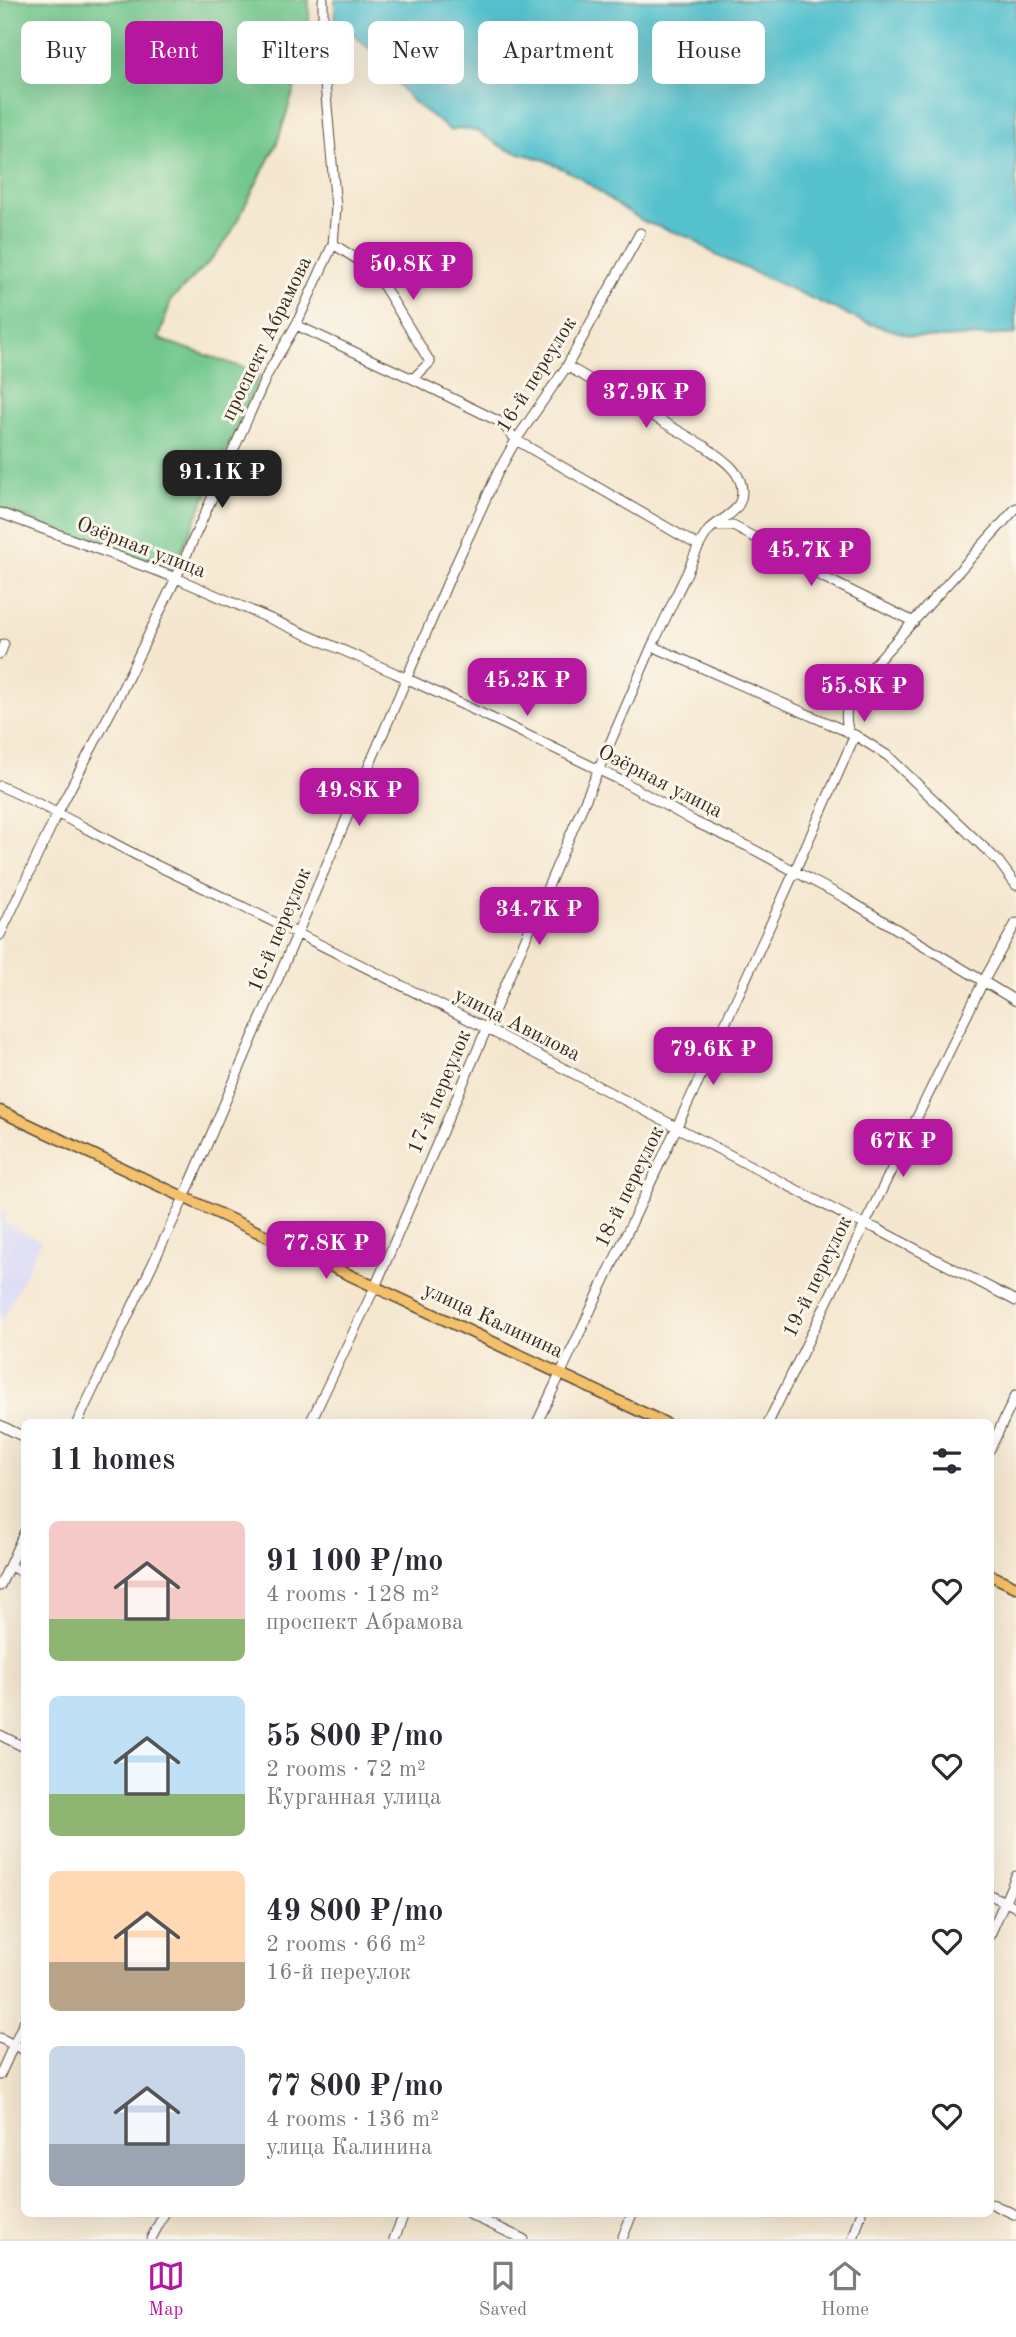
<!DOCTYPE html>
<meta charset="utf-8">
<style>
:root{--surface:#fff;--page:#f7f7f7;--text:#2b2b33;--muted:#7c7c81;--line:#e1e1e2;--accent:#b5179e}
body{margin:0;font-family:"Old Standard TT",serif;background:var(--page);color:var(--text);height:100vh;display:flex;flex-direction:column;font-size:26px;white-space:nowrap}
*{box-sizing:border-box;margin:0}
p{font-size:23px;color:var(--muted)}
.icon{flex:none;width:38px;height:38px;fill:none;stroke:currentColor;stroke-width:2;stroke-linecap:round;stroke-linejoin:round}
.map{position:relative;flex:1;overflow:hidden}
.drawer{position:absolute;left:21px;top:1419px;width:973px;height:798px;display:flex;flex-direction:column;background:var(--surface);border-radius:10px;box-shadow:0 7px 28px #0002}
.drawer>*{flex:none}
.top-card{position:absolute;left:21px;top:21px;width:975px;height:63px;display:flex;gap:14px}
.price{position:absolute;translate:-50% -60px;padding:0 16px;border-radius:14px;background:var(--accent);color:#fff;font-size:23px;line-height:46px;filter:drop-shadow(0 2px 4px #0008)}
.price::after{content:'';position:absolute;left:50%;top:42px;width:21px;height:16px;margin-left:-10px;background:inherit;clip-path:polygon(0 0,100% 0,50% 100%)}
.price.on{background:#222;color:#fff}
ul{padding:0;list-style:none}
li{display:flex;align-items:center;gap:21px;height:175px;padding:0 28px}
li span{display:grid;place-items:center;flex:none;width:196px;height:140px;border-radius:10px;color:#555}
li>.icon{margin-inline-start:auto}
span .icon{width:84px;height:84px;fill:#fffc;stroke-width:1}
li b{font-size:30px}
h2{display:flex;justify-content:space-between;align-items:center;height:84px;padding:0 28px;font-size:30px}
.tag{padding:0 24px;border-radius:10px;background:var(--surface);box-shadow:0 7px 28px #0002;font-size:24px;line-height:63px}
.tag.on{background:var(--accent);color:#fff}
.menu{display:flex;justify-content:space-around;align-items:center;height:98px;border-top:2px solid var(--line);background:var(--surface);font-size:19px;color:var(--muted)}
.menu a{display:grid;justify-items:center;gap:4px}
.menu .on{color:var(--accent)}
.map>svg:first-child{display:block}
.built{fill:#d7d7f8}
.green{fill:#71c78c;stroke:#567855;stroke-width:2}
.water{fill:#55c1cd;stroke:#487676;stroke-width:2}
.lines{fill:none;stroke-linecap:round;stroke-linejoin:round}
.minor-casing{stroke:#574639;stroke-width:11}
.major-casing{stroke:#574639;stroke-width:13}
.minor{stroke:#fff;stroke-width:9}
.major{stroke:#f4c16b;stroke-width:10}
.labels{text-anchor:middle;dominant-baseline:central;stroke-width:6;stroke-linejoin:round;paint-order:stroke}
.street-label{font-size:21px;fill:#3b2a1e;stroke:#fbf7ec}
</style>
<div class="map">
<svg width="1016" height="2239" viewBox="0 0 1016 2239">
<rect width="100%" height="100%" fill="#fbf7ec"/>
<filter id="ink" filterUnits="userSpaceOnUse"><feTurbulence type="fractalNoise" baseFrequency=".0143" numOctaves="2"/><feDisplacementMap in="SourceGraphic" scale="14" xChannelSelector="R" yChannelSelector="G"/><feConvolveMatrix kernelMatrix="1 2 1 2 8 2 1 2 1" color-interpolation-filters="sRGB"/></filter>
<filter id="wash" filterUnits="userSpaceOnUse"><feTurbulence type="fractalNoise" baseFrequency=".00686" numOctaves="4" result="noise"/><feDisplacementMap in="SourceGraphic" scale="28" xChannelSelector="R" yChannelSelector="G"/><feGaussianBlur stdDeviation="1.57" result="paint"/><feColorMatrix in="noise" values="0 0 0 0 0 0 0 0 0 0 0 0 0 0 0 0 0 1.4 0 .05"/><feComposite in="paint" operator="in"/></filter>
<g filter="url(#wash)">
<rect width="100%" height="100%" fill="#f5e7cf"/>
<path class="built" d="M0,1210L7,1214L3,1222L41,1241L2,1321L0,1320Z"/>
<path class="green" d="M0,0H309V43L277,143L230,235L208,263L171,300L159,339L256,372L259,378L171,574L0,508Z"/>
<path class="water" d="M335,0H1016V334L941,338L912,336L864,322L716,255L691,238L645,222L619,206L579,177L545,160L505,149L479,132L460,128L451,131L412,101L372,51L335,19Z"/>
</g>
<g filter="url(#ink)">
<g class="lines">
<g class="minor-casing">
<path id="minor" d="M333,244L374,270L430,362L413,379
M296,325L413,379L502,423L516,440L699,546
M0,513L176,578L395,673L504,724L624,782L695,822L747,846L845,898L1016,1001
M718,526H733L765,543L815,573L914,622
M652,646L855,735L888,756L999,862L1016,885
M0,654L4,644
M849,733C841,707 851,697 864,676L1016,508
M0,786C55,809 106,841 160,867C394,978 623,1099 852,1219L875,1228L1016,1301
M0,935L58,812L119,696L176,578L268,373L296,325L333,244L336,208L323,61V0
M77,1423L184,1198L450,577L498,472L516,440L567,366L640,233
M310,1423L375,1287L652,646C664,622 675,597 687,573C693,559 699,542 709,530C722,517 742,513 742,491C742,470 720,458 706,447L567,366
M537,1423C645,1195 754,967 855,735
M768,1423L983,982L1016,923
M0,1425L24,1437
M990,1449L1016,1395
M9,1566L24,1573
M0,1586L24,1533
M0,1735L24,1747
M990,1895L1016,1907
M990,1935L1016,1876
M0,2038L24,2050
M0,2075L24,2022
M990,2203L1016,2215
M469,2214L523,2239
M151,2239L164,2214
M394,2239L404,2214
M622,2239L632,2214
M853,2239L861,2214"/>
</g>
<g class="major-casing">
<path id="major" d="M0,1111L665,1423
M990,1575L1016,1587"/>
</g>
<use href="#minor" class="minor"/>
<use href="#major" class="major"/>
</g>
</g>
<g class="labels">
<g class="street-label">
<text transform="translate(267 339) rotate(-64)">проспект Абрамова</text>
<text transform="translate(537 375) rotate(-58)">16-й переулок</text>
<text transform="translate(141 548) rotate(21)">Озёрная улица</text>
<text transform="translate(660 782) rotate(27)">Озёрная улица</text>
<text transform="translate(280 930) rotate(-67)">16-й переулок</text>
<text transform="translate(517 1025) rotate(27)">улица Авилова</text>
<text transform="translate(440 1092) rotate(-67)">17-й переулок</text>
<text transform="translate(630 1187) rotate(-64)">18-й переулок</text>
<text transform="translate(818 1277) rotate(-64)">19-й переулок</text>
<text transform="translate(493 1321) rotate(25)">улица Калинина</text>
</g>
</g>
</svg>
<b class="price" style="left:413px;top:302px">50.8K ₽</b>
<b class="price" style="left:646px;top:430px">37.9K ₽</b>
<b class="price on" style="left:222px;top:510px">91.1K ₽</b>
<b class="price" style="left:811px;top:588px">45.7K ₽</b>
<b class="price" style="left:527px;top:718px">45.2K ₽</b>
<b class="price" style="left:864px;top:724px">55.8K ₽</b>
<b class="price" style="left:359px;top:828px">49.8K ₽</b>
<b class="price" style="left:539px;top:947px">34.7K ₽</b>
<b class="price" style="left:713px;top:1087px">79.6K ₽</b>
<b class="price" style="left:903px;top:1179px">67K ₽</b>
<b class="price" style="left:326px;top:1281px">77.8K ₽</b>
<div class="top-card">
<a class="tag">Buy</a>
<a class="tag on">Rent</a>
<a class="tag">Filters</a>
<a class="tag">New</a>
<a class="tag">Apartment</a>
<a class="tag">House</a>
</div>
<section class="drawer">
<h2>11 homes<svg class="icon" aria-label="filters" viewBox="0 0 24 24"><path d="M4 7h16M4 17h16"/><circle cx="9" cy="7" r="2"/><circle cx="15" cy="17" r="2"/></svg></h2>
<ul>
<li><span style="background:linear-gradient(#f6c9c9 70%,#8fb573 0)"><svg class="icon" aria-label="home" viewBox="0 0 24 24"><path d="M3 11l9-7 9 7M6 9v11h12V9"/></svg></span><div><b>91 100 ₽/mo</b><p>4 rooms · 128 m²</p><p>проспект Абрамова</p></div><svg class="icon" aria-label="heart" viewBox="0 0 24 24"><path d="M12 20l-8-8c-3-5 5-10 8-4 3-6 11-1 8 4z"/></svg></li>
<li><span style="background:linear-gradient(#bfe0f5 70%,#8fb573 0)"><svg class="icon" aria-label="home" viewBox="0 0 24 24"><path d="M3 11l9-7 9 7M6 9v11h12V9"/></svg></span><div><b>55 800 ₽/mo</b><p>2 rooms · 72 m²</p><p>Курганная улица</p></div><svg class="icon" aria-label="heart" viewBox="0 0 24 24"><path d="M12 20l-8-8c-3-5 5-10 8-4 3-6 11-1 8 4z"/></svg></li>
<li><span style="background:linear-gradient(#ffd9b3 65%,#b9a48a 0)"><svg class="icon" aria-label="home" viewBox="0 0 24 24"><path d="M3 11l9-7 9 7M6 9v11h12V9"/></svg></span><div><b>49 800 ₽/mo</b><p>2 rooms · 66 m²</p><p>16-й переулок</p></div><svg class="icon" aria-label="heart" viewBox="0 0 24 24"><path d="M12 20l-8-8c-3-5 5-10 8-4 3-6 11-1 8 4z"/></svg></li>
<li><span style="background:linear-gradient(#c9d6e8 70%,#9aa5b1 0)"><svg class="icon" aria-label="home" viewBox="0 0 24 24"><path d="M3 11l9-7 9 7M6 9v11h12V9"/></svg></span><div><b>77 800 ₽/mo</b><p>4 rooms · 136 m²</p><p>улица Калинина</p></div><svg class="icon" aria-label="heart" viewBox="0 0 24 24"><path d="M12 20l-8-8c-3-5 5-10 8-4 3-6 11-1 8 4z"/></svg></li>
</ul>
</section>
</div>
<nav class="menu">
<a class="on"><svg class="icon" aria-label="map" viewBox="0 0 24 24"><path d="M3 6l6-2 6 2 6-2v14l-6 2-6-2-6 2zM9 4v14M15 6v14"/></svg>Map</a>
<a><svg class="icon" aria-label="saved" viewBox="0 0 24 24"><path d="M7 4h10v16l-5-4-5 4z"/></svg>Saved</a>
<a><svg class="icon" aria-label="home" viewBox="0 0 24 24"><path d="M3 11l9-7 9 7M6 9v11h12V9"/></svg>Home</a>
</nav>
